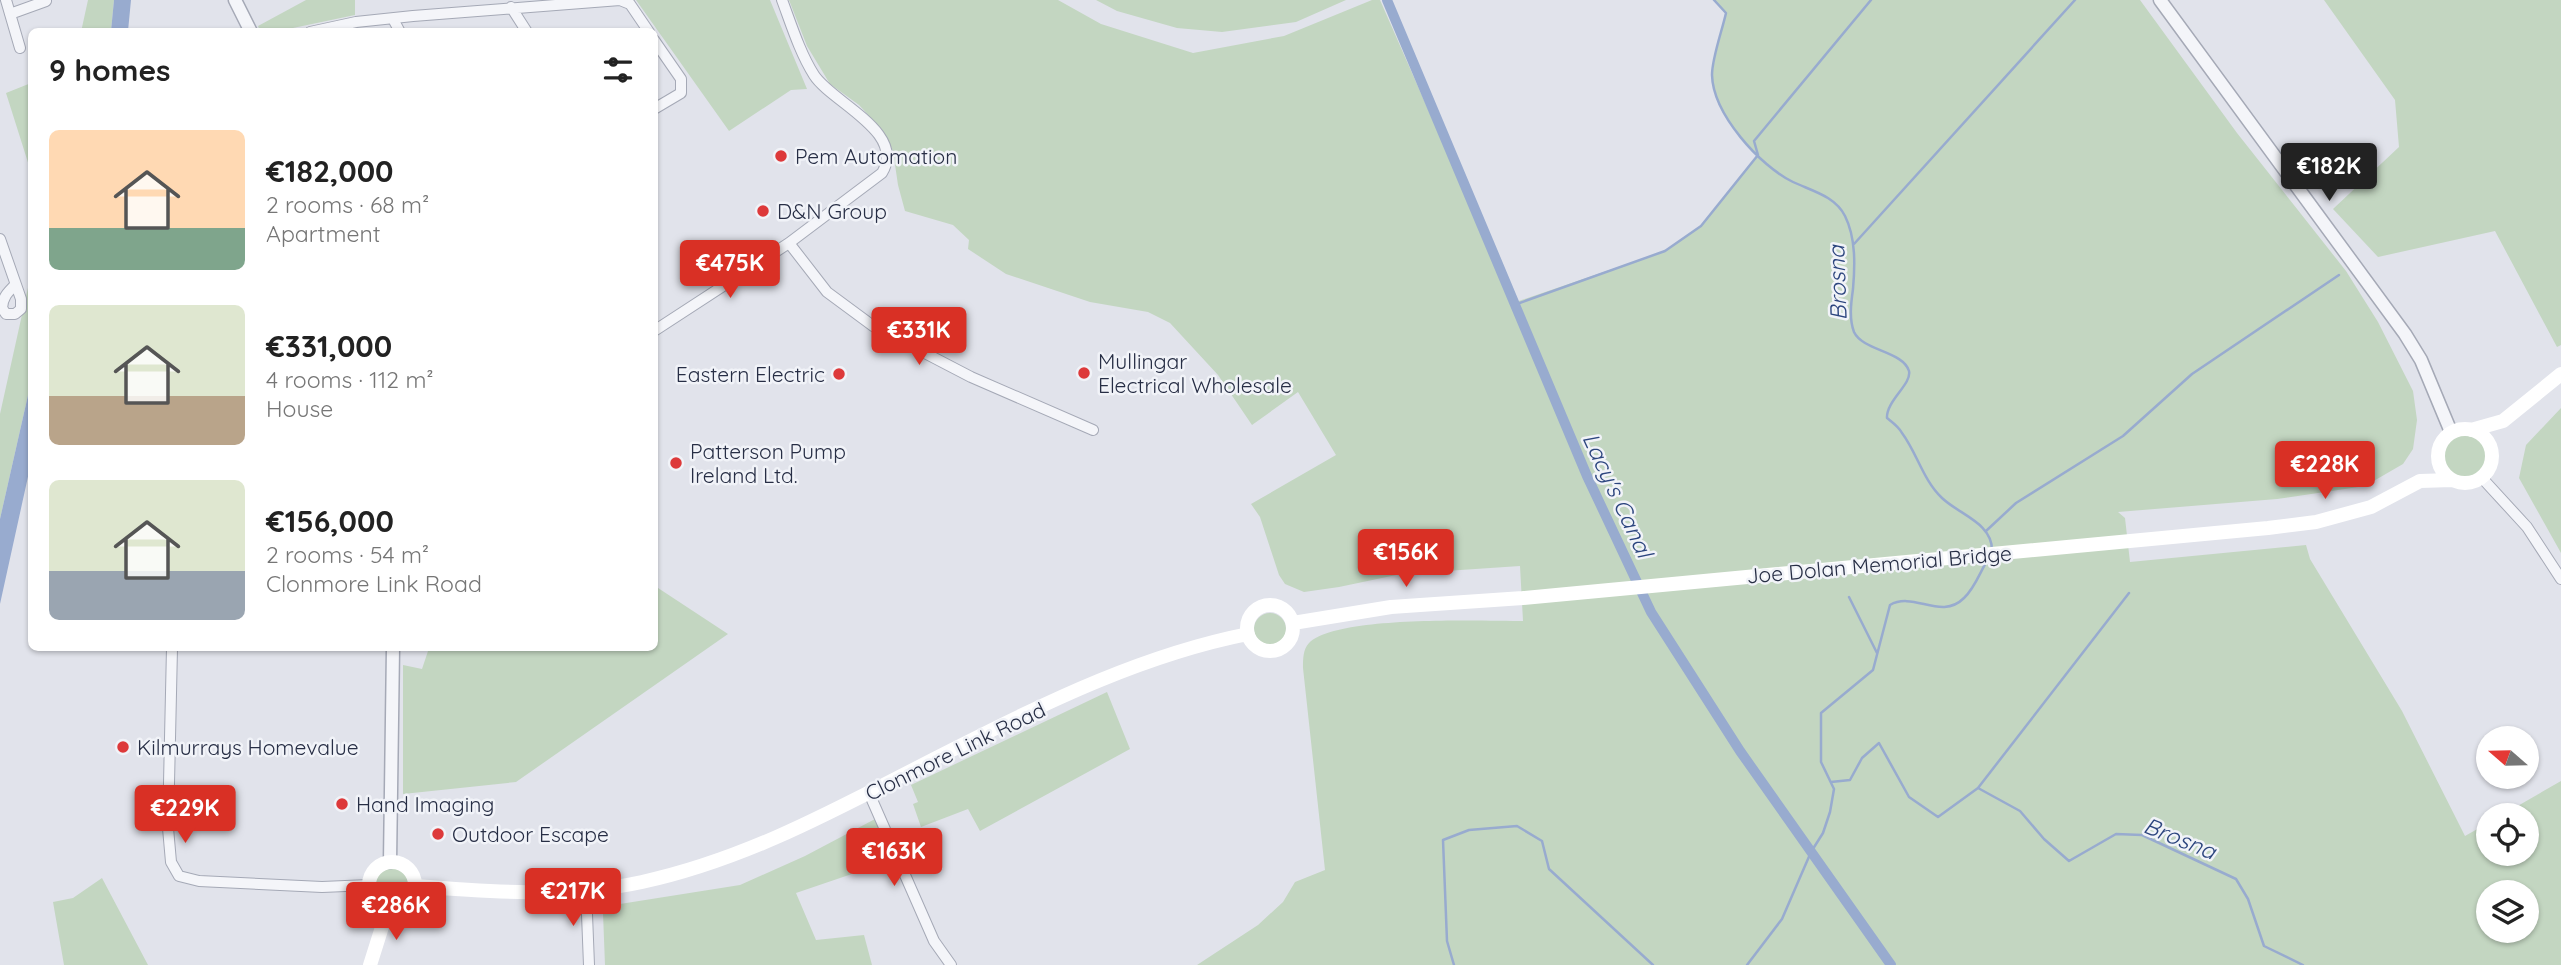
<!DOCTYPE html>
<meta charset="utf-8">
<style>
:root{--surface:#fff;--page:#f6f6f6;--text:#222;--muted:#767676;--accent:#d93025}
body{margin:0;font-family:Quicksand,sans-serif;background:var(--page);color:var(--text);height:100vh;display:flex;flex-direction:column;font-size:26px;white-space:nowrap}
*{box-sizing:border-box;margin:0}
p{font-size:23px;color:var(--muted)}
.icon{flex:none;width:38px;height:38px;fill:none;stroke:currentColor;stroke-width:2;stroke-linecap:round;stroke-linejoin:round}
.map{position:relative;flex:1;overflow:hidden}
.drawer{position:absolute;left:28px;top:28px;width:630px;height:623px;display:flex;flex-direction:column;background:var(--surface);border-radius:10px;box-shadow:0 2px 5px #0004}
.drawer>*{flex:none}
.needle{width:46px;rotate:290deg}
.fabs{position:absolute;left:2476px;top:726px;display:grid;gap:14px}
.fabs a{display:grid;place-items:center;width:63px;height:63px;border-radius:50%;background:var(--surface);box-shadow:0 2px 5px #0004;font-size:35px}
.price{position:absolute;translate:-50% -60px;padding:0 16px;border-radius:7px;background:var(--accent);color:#fff;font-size:23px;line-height:46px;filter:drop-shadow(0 2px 4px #0008)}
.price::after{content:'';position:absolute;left:50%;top:42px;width:21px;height:16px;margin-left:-10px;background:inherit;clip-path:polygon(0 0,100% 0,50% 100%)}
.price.active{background:#222;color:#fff}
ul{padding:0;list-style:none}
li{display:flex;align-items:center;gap:21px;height:175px;padding:0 21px}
li span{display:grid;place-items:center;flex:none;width:196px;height:140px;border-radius:10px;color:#555}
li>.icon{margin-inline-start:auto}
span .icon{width:84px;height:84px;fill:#fffc;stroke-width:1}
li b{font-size:30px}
h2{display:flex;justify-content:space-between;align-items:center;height:84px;padding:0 21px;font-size:30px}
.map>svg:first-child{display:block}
.green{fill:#c3d6c1;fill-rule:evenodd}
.water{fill:#98abcf}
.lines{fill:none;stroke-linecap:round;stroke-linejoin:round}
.stream{stroke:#98abcf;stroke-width:2.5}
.canal{stroke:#98abcf;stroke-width:10}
.minor-casing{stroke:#a5a9b6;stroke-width:12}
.tertiary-casing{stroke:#a5a9b6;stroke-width:15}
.minor{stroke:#f4f5f9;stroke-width:10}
.tertiary{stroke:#f4f5f9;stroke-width:12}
.secondary{stroke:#fff;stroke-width:14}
.poi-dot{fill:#dd393a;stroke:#f1f3f8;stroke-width:2.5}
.labels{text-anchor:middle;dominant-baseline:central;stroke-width:5;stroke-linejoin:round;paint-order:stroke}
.poi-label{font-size:21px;fill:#272e45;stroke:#f1f3f8;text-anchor:start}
.street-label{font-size:21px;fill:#272e45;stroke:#f1f3f8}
.water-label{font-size:23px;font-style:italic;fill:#2c457e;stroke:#f1f3f8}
</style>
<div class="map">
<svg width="2561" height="965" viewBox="0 0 2561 965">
<rect width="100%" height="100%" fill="#e1e3eb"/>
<path class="green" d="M88,0H114L111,31L81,32Z
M306,0H355V15L293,28L285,31H260L258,26Z
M636,0H770L807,89L791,90L729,131Z
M789,0H1058L1101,24L1193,53L1284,36L1372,0H1380L1513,303L1665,251L1701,226L1758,155C1737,134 1709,104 1713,71C1715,52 1722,32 1726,13L1714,0H2140L2237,133L2346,271L2378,322L2413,391L2417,420L2413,449L2403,464L2365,486L2277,499L2118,512L2125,518L2130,562L2306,545L2310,559L2402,711L2465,836L2488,823V854H2527V816L2502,815L2561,781V965H1197L1258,925L1283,902L1295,882L1325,870L1303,668C1303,659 1303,649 1309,643C1336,615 1483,621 1523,621L1520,566L1401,574L1339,587L1304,592L1285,584L1279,575L1260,517L1251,504L1336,455L1298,392L1252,425L1218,375L1170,323L1148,312L1090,302L1006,274L968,249L969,240L953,225L905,211L898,185L893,151L883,131L859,105L830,84L807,46ZM2488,892H2527V931H2488Z
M1096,0H1346L1296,22L1222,32L1177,28L1117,11Z
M2324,0H2561V345L2557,347L2495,231L2378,257L2333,209L2399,147L2395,100Z
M31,83V172L6,93Z
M31,274V382L0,519V414Z
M2561,408V553L2519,478L2526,445Z
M2443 455a22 22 0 1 1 44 0a22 22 0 1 1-44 0Z
M655,586L728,634L516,782L403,794V665L422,669L429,648H654Z
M1254 629a16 16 0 1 1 32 0a16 16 0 1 1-32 0Z
M1107,692L1130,749L980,831L968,809L921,827L913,804L918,802L911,785Z
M875,819L890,861L796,893L816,940L864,935L872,965H605L603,913L620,904L740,885L805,856Z
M374 886a18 18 0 1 1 36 0a18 18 0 1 1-36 0Z
M102,878L148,965H64L53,902L73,898Z"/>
<path class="water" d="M114,0H131L128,31H111Z
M31,382V463L0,604V519Z"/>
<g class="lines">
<path class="stream" d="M1714,0L1726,13C1722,31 1712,58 1712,75C1713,114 1760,166 1793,182C1812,191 1835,196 1845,216C1856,238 1855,266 1853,289C1851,303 1849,319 1854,332C1863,351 1903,351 1909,371C1912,384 1886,401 1887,418C1892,422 1899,427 1902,433C1917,453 1923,480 1942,498C1960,515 1992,523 1992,550
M1854,244L2075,0
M1514,305L1665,251L1701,226L1758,155L1754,141L1871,0
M1986,531L2016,503L2123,436L2192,374L2339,275
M1849,597L1877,653
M1831,782L1850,780L1862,758L1879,743L1909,797L1938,817L1978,788L2020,811L2044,839L2069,861L2116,834L2142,835L2236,879L2248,899L2264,946L2303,965
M1978,788L2129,593
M1454,965L1447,941L1443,840L1469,830L1517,826L1542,841L1549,869L1653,965
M1747,965L1782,919L1811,852L1823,833L1830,812L1834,789L1821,762V713L1873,670L1890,605C1914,591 1941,621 1964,598C1975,588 1980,572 1988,559"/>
<path class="canal" d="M1387,0L1587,476L1651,612L1740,751L1891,965"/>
<g class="minor-casing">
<path id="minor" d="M6,0L20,48
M511,7L527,32
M10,14L46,1
M393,19L400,32
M310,32L356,22L413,16L620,0L630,4L649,32
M654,40L681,79V93L654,109
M0,239L21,299V309L15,314H6L2,308C3,297 7,293 15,285
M789,243L827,292L873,326L971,377L1093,430
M654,331L789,243L882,173C907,132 831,102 814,75C800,53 791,24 782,0
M2482,478L2527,527L2561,579
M172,648L168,828L171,862L179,876L199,881L322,887L369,885
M869,793L934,941L951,965
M586,889L589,965"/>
</g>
<g class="tertiary-casing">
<path id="tertiary" d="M235,0L251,32
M2160,0L2405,334L2421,360L2451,432
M390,862L393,648"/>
</g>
<use href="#minor" class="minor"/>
<use href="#tertiary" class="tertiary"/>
<path class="secondary" d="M2438 456a27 27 0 1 1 54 0a27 27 0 1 1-54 0Z
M2471,430L2503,421L2561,374
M1247 628a23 23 0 1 1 46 0a23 23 0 1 1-46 0Z
M1293,623L1391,607L1523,598L2268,528L2316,522L2371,507L2420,481L2452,480
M369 885a23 23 0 1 1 46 0a23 23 0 1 1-46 0Z
M415,886C489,892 569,898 642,882C757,857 854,799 958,747C1050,700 1147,654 1248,634
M370,965L388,908"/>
</g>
<g class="poi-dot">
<circle cx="781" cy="156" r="7"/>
<circle cx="763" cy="211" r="7"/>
<circle cx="1084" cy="373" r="7"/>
<circle cx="839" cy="374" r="7"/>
<circle cx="676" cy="463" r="7"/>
<circle cx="123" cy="747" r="7"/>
<circle cx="342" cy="804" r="7"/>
<circle cx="438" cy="834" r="7"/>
</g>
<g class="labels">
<g class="poi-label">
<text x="795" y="156">Pem Automation</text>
<text x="777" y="211">D&amp;N Group</text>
<text x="1098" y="361">Mullingar<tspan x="1098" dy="24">Electrical Wholesale</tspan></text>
<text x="825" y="374" text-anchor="end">Eastern Electric</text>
<text x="690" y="451">Patterson Pump<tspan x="690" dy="24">Ireland Ltd.</tspan></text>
<text x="137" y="747">Kilmurrays Homevalue</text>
<text x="356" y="804">Hand Imaging</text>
<text x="452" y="834">Outdoor Escape</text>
</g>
<g class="street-label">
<text transform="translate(1879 564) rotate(-5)">Joe Dolan Memorial Bridge</text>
<text transform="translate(955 751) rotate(-26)">Clonmore Link Road</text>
</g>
<g class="water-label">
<text transform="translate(1837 283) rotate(-92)">Brosna</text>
<text transform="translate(1618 495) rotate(65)">Lacy's Canal</text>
<text transform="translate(2180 838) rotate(22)">Brosna</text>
</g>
</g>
</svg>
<div class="fabs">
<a><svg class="needle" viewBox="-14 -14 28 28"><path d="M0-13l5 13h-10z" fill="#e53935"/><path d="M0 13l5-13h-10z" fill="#767676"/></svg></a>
<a><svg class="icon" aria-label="locate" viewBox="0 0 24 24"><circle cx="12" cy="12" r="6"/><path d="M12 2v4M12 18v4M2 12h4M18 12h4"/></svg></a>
<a><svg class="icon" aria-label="layers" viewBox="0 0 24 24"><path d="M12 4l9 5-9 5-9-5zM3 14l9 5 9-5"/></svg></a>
</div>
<b class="price active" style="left:2329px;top:203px">€182K</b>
<b class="price" style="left:730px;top:300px">€475K</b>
<b class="price" style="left:919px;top:367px">€331K</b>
<b class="price" style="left:2325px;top:501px">€228K</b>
<b class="price" style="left:1406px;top:589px">€156K</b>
<b class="price" style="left:185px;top:845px">€229K</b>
<b class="price" style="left:894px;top:888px">€163K</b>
<b class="price" style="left:573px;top:928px">€217K</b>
<b class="price" style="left:396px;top:942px">€286K</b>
<section class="drawer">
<h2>9 homes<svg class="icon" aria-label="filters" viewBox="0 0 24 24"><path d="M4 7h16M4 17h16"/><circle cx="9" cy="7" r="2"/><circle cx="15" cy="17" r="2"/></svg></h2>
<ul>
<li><span style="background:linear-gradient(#ffd9b3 70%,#7fa58c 0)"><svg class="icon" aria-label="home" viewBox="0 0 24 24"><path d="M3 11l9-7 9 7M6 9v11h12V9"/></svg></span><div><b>€182,000</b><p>2 rooms · 68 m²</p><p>Apartment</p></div></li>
<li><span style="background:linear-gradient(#dfe7d0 65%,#b9a48a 0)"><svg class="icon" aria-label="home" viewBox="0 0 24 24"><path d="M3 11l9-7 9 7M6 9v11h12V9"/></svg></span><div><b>€331,000</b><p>4 rooms · 112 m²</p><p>House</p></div></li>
<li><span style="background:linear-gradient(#dfe7d0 65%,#9aa5b1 0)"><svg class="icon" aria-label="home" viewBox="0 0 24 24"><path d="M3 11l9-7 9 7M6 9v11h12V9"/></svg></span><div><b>€156,000</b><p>2 rooms · 54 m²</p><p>Clonmore Link Road</p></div></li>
</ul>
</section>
</div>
